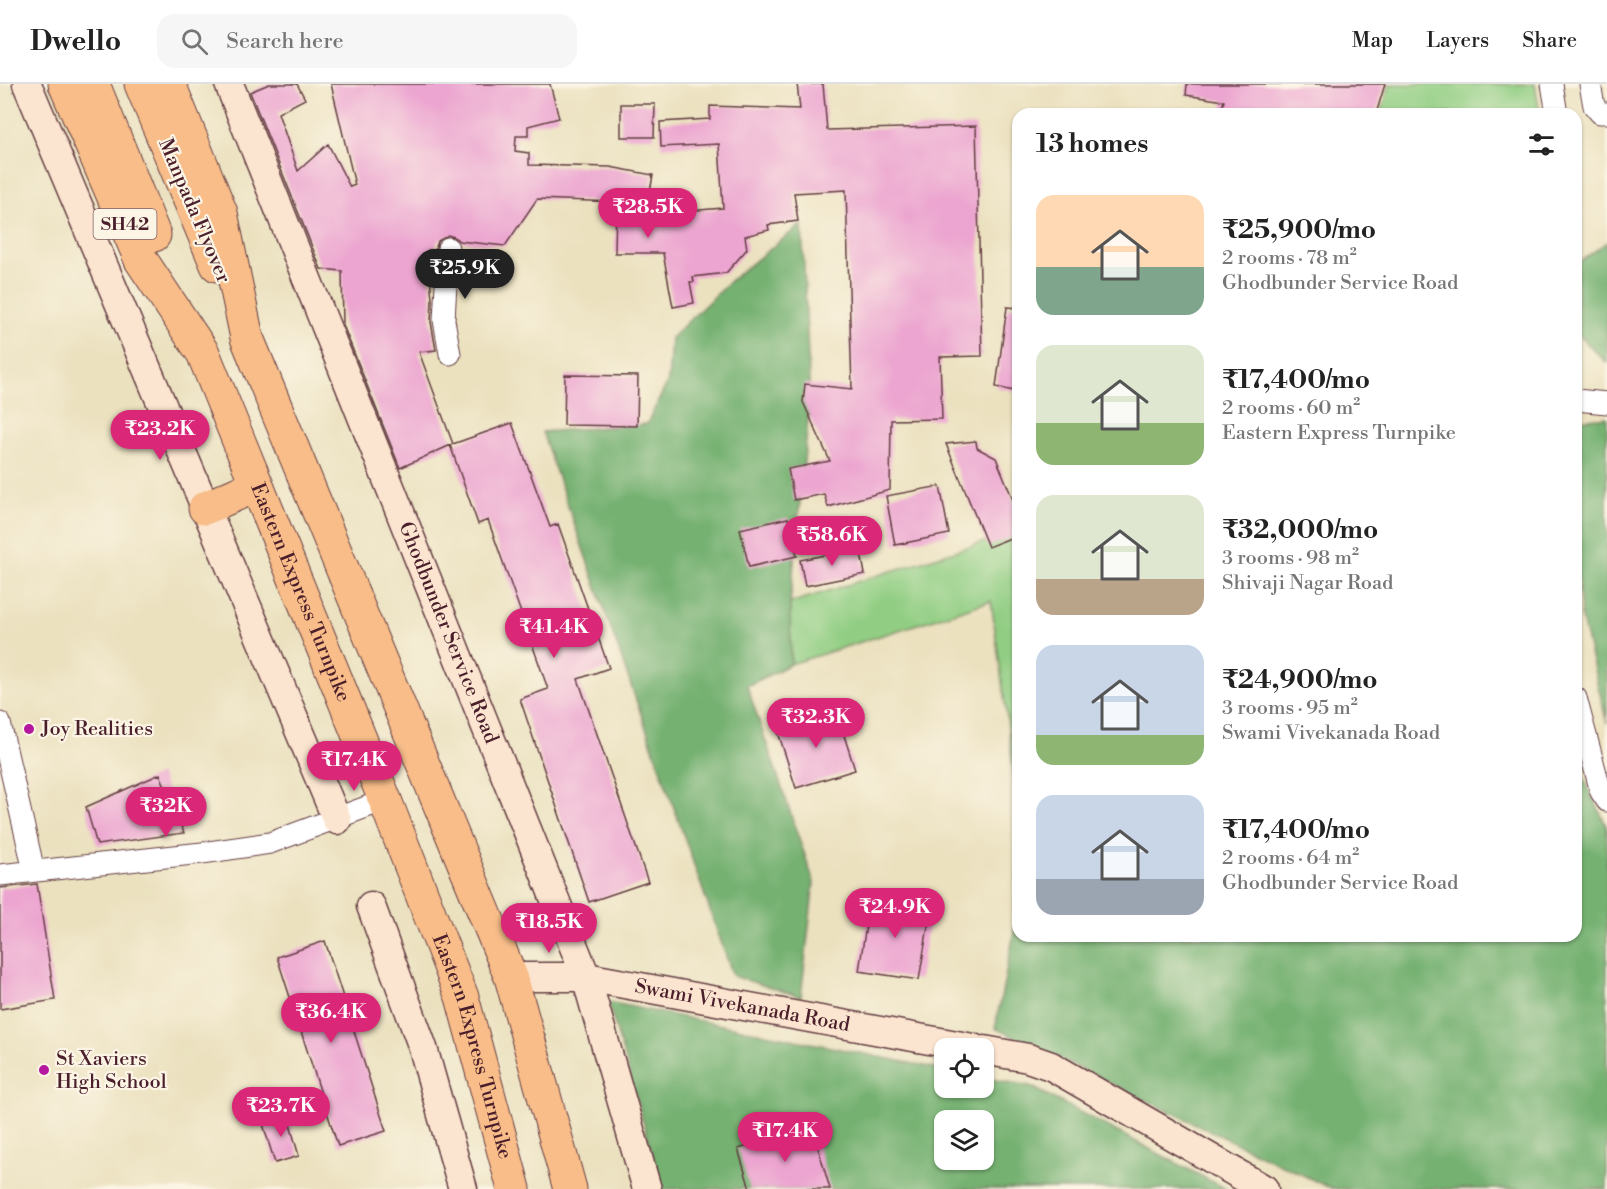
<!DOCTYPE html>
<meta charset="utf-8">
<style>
:root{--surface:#fff;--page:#f6f6f6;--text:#222;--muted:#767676;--line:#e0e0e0;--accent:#db2777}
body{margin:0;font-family:"Libre Bodoni",serif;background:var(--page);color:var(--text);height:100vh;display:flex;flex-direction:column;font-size:22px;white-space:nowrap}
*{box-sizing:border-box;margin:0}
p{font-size:20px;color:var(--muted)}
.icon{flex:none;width:33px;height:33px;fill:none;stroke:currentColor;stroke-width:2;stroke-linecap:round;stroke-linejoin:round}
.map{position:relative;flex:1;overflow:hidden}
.drawer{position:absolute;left:1012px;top:24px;width:570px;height:834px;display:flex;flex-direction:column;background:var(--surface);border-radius:18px;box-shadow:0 2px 4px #0004}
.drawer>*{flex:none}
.tools{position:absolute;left:934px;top:954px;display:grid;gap:12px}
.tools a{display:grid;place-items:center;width:60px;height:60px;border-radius:12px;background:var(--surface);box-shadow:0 2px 4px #0004;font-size:30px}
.price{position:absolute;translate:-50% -51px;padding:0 14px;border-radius:21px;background:var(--accent);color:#fff;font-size:20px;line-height:39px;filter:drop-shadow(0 2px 3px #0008)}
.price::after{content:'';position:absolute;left:50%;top:36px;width:18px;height:14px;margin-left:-9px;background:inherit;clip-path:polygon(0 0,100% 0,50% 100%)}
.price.on{background:#222;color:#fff}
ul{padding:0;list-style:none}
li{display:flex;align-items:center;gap:18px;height:150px;padding:0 24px}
li span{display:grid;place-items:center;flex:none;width:168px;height:120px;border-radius:18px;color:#555}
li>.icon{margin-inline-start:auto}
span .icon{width:72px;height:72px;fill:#fffc;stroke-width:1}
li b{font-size:26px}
h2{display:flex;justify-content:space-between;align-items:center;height:72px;padding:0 24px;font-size:26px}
header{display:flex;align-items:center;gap:36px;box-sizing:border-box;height:84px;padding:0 30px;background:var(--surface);border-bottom:2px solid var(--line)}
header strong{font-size:28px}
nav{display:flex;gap:33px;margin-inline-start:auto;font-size:21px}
.search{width:420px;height:54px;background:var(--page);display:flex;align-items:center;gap:15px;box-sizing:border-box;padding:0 21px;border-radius:18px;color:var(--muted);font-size:22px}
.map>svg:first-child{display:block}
.green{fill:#91ce83;stroke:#6e7657;stroke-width:1.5}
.forest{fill:#74b171;stroke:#5f684e;stroke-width:1.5;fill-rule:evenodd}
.building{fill:#eca5d0}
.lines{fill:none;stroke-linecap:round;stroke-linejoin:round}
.street-casing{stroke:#623c41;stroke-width:23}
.secondary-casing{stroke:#623c41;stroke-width:31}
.primary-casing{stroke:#623c41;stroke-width:35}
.street{stroke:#fff;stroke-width:21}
.secondary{stroke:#fce5d0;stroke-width:28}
.primary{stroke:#f8bd89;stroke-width:33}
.poi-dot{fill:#b5179e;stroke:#fcf5e5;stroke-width:2}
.labels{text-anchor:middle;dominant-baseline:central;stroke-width:4.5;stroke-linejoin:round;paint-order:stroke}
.shield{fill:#fcf5e5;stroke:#7f5f63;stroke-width:1.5}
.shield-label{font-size:18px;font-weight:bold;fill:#4a1f2b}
.street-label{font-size:20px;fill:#4a1f2b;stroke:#fcf5e5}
.poi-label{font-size:20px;fill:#4a1f2b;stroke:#fcf5e5;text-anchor:start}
</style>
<header>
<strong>Dwello</strong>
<div class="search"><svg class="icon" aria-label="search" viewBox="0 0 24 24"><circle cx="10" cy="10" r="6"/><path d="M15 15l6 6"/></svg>Search here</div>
<nav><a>Map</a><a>Layers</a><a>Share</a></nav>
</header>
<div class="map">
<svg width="1607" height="1105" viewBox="0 0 1607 1105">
<rect width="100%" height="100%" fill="#fcf5e5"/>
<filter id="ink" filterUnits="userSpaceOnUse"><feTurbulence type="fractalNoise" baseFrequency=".0167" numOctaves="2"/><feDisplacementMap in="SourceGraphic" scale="12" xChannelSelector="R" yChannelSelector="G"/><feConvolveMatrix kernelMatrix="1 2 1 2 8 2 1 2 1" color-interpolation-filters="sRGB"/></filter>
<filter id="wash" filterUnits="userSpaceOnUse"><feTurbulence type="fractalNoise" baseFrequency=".008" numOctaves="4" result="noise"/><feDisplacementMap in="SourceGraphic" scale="24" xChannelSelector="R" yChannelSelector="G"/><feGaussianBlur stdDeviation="1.35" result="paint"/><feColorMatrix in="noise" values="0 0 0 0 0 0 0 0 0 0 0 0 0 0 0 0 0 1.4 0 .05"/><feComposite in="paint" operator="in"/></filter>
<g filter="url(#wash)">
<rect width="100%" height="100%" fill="#ebe1bf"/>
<path class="green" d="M1390,0H1535L1540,30H1381Z
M1018,447V646L1009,649L991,517L791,580L790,519Z"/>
<path class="forest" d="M802,140L810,316L790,519L791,580L747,602L814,798L801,913L733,892L542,348L647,340L668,297L671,254L732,195Z
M1607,158V279L1579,251L1576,238L1577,180Z
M1607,333V639L1581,532L1576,465L1577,336Z
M1018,646V728L1009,649Z
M1577,665L1584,695L1607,743V1105H1332L995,944L1014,849L1018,787V852H1576Z
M608,918L945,986V1004H984V994L1030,1002L1226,1105H663ZM945,1036H984V1076H945Z"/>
<g id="blocks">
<path class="building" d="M269,0H297L305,15L278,29L298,87L328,60L350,103L355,101L331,0H550L559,34L528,42V52H516L515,67L529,69V81L610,83L653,91L647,125H675V128L723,124L719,60L661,63L660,38L710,35V22L800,25L797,0H823L827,46L976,42L982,272L940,273L942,335L891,336L890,406L828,423L824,410L794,416L788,385L830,377L803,318L805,300L852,305L846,106L794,109L798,137L768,141L769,146L745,152L747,165L726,189L693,193L694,198H690L694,219L673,223L663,169H615L616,118L537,115L505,162L459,157L454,153L448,151L438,157L435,166H428L432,216L431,238L436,266L419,268L453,360L400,384L343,241L342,187L321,185L250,8Z
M1187,0H1385L1376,30H1220L1224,17L1186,11Z
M621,20H655L654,53H621Z
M1007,223L1018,224V308L996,303Z
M565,291L638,292L637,342L564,341Z
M512,339L550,443L558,440L609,584L578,595L648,798L589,818L520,615L548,605L488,436L478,440L450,361Z
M976,357L977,364L996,374L1018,428V451L988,463L946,360Z
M940,402L949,450L895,461L886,412Z
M788,434L797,472L749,483L740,445Z
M860,464L865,490L805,502L800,476Z
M836,626L855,686L796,704L777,645Z
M160,690L184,749L97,761L86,723Z
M37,800L55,916L0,925V804Z
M870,815L931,824L919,896L859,887Z
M325,857L386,1047L338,1062L277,873Z
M287,1030L299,1072L275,1079L262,1037Z
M812,1043L830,1105H750L738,1065Z"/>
</g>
</g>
<g filter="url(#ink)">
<use href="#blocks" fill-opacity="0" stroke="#623c41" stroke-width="1.5"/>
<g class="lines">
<g class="street-casing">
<path id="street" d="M1552,0L1557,30
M1590,0L1594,22L1600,29H1607
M448,164L444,236L450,270
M1576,316L1607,319
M1576,614L1601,708L1607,717
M0,639L34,787
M0,791L202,769L270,759L385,716"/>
</g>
<g class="secondary-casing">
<g id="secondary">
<path d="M27,0L337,736"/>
<path id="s1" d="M229,0L586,893L647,1105"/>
<path d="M371,822L423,964L463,1105"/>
<path id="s2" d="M511,893H586L973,964"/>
<path d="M984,966L1028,974L1051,982L1264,1105"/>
</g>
</g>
<g class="primary-casing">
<g id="primary">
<path id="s3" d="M65,0L141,176L203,269L385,716L462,913L514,1105"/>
<path d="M93,0L154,151"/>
<path d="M141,0L217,181"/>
<path d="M169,0L221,129L247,254L511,893L570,1105"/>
<path d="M205,424L257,401"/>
</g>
</g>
<use href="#street" class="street"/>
<use href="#secondary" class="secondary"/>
<use href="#primary" class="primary"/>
</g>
</g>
<g class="poi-dot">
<circle cx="29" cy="645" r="6"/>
<circle cx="44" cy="986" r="6"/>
</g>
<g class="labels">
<rect class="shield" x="93.5" y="125" width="63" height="30" rx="4.5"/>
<g class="shield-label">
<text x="125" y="140">SH42</text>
</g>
<g class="street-label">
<text transform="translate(194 127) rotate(67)">Manpada Flyover</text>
<text stroke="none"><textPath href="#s3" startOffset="562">Eastern Express Turnpike</textPath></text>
<text stroke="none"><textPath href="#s1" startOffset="591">Ghodbunder Service Road</textPath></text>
<text stroke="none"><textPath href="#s2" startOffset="234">Swami Vivekanada Road</textPath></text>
<text stroke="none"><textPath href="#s3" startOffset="1048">Eastern Express Turnpike</textPath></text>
</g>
<g class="poi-label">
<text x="41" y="645">Joy Realities</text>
<text x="56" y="975">St Xaviers<tspan x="56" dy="23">High School</tspan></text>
</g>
</g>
</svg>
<div class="tools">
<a><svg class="icon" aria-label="locate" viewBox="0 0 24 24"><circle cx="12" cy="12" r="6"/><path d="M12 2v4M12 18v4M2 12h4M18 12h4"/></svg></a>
<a><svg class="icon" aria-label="layers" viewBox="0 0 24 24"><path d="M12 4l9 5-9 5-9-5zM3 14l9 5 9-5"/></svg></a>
</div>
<b class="price" style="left:648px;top:155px">₹28.5K</b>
<b class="price on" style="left:465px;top:216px">₹25.9K</b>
<b class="price" style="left:160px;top:377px">₹23.2K</b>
<b class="price" style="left:832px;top:483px">₹58.6K</b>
<b class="price" style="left:554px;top:575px">₹41.4K</b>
<b class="price" style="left:816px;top:665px">₹32.3K</b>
<b class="price" style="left:354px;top:708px">₹17.4K</b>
<b class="price" style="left:166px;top:754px">₹32K</b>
<b class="price" style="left:895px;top:855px">₹24.9K</b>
<b class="price" style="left:549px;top:870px">₹18.5K</b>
<b class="price" style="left:331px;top:960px">₹36.4K</b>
<b class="price" style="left:281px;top:1054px">₹23.7K</b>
<b class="price" style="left:785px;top:1079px">₹17.4K</b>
<section class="drawer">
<h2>13 homes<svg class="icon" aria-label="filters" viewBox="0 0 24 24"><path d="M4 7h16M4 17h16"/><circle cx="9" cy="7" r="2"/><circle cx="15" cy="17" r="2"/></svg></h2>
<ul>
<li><span style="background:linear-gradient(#ffd9b3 60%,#7fa58c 0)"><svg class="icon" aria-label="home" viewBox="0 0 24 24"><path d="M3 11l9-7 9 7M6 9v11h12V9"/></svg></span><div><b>₹25,900/mo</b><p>2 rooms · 78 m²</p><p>Ghodbunder Service Road</p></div></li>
<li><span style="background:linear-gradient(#dfe7d0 65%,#8fb573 0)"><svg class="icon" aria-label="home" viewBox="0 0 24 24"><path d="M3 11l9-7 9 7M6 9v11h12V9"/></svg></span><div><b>₹17,400/mo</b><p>2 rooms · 60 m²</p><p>Eastern Express Turnpike</p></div></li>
<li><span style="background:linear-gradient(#dfe7d0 70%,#b9a48a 0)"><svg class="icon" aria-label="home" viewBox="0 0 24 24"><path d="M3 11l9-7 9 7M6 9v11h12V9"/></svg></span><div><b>₹32,000/mo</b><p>3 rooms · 98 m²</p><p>Shivaji Nagar Road</p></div></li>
<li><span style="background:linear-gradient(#c9d6e8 75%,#8fb573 0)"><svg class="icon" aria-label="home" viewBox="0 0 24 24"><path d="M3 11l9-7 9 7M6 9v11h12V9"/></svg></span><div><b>₹24,900/mo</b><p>3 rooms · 95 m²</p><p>Swami Vivekanada Road</p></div></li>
<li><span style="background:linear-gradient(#c9d6e8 70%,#9aa5b1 0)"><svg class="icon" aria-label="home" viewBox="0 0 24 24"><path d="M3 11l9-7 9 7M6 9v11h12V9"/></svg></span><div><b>₹17,400/mo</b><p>2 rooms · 64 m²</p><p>Ghodbunder Service Road</p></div></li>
</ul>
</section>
</div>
